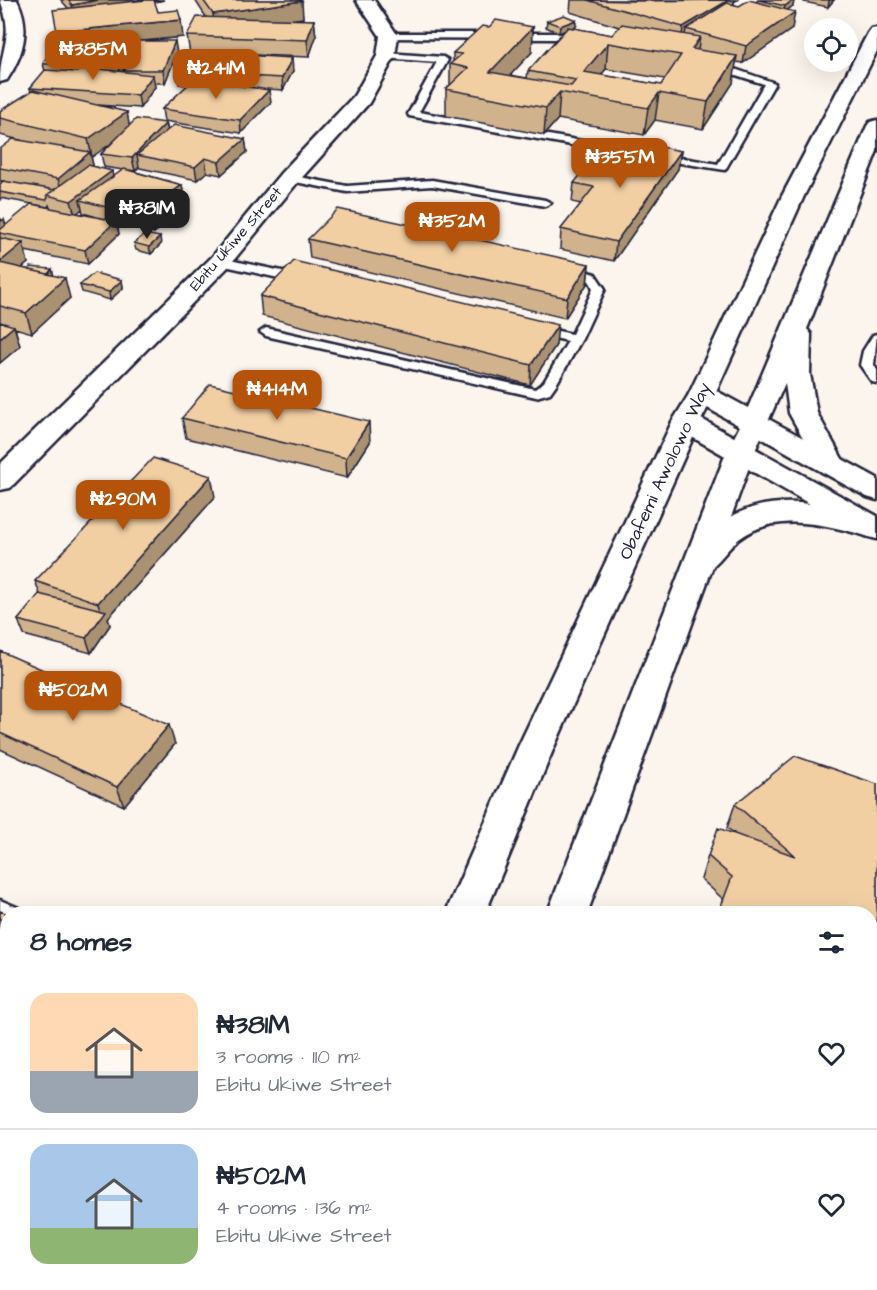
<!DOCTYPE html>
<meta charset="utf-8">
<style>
:root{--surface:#fff;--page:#f2f2f3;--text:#1f2937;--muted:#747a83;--line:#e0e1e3;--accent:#b45309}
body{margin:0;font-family:"Architects Daughter",sans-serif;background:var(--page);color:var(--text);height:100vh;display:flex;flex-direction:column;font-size:22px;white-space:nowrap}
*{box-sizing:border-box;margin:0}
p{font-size:20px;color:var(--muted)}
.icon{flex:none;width:33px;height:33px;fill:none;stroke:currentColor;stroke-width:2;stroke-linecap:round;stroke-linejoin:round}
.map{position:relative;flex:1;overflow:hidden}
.details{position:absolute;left:0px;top:906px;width:878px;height:384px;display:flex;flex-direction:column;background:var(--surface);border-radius:24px 24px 0 0;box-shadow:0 6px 24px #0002}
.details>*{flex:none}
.controls{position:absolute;left:804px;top:18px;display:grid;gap:12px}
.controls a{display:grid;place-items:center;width:54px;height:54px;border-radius:50%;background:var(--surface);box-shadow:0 6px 24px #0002;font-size:30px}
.price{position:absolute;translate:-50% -51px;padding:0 14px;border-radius:12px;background:var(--accent);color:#fff;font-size:20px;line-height:39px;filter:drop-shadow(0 2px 3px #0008)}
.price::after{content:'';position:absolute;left:50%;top:36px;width:18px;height:14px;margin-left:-9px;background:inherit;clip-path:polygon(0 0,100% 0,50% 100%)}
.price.current{background:#222;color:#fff}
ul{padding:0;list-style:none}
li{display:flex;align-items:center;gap:18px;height:150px;padding:0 30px}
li+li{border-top:2px solid var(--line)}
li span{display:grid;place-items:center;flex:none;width:168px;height:120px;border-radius:18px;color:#555}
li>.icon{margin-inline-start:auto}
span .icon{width:72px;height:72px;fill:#fffc;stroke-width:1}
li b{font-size:26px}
h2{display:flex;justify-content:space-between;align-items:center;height:72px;padding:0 30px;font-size:26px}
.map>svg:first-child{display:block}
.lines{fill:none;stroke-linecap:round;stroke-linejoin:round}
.lane-casing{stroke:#22223b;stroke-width:5}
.street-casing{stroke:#22223b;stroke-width:5}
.secondary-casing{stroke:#22223b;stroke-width:5}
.lane{fill:#fff;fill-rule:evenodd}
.street{fill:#fff;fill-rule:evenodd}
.secondary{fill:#fff;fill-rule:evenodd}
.wall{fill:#d0b28c;stroke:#22223b;stroke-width:1.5;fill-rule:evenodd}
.shaded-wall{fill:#a99172;stroke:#22223b;stroke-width:1.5}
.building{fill:#f2cfa3;stroke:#22223b;stroke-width:1.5;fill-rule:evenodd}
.labels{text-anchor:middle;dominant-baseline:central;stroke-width:4.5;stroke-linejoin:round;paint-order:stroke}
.far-street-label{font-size:15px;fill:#22223b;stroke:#fff}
.street-label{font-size:18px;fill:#22223b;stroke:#fff}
</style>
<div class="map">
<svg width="877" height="1290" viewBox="0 0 877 1290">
<rect width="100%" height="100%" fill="#fcf5ed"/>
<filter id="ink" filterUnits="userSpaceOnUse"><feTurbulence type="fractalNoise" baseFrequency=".0167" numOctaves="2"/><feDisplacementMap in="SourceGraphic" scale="12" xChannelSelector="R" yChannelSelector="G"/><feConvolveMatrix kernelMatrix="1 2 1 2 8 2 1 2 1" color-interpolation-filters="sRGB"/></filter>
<g filter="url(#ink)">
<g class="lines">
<g class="lane-casing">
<path id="lane" d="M389,33H556L584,39L580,42L556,39L386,38V34Z
M386,53L443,57L448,60L419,112L627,149L632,152L627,155L409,116L408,114L437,62L383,58V54Z
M711,63H717L775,83L725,170L655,159L654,157L659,154L718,164L764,84L711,67Z
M289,175L347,186L432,180L545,200L551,203L545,206L432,186L347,192L285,180L284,178Z
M220,258L301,275L307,279L301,283L216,264L214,262Z
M567,265L595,274L605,289L582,339L557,383L550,393L536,397L266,336L260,332L266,328L535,389L544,382L568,341L531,333L529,330L535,326L572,334L593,289C589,274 576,274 563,272V266Z
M877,334L874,365L877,370V383L872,382L860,365L863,351L873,335Z
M0,900L19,908L22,914H8V921L0,918Z
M8,1073V1105L0,1108V1077Z
M0,1206H8V1230H0Z
M19,1282H44L41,1290H16Z"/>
</g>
<g class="street-casing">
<path id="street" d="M0,0H17C31,28 24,54 7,80L0,82C0,45 15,38 0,0Z
M356,0H374L398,36L395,56L369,103L297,183L228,267L10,488L0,490V464L212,257L281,173L354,96L377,56L380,36Z
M702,386L711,388L877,478V500L867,497L693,400L689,394L693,388Z
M686,414L696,416L877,516V539L866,536L676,428L672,422L676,416Z"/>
</g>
<g class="secondary-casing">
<path id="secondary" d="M877,28V51L804,196L715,394L700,422L555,745L485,914H445L519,745L672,422L689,394L782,196L868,33L871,29Z
M877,120V151L807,329L811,334L810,374L817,413L846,466L842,472L832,475L822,472L789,413L785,383L754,453L731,517C776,491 831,506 877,519V539C834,527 778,509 739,539C729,547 722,558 713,566L587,914H547L726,453L742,422L867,126L870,122Z
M301,1282H350L347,1290H299Z
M419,1282H468L466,1290H418Z"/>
</g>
<use href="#lane" class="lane"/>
<use href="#street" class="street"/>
<use href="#secondary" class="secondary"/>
</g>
<path class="wall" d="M61,0H164L154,2L158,12L183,37L145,41L177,53L165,83H154L155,87L140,108L98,105L127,112L129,126L166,123L168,131L245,139L247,152L221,175L207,172L197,180L140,168L139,167L135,171L129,170L182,185L184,198L176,204L177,215L154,233L117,222L119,234L88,264L25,251L28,263L22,268L53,275L70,298L32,333L15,328L20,346L0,363V218L6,225L50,208L49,205L48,207L0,198V201V184L3,181H0V149L20,140L0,135V111L31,92L30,88L45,71L43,64L60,45L68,8ZM136,42L124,70V72L123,71L128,57L126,45H106ZM112,142L101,154L104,167L123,170L113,177L112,171L92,166L93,165L91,157ZM82,209L83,213L97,217L77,213Z
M195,0H301L303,18L293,20H314L316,37L309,57L224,54L293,71L283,90L267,89L271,102L241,133L164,121L162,109L188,85L179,84L177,72L190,53L187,36L206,17Z
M571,0H737L734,2V5L739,6L757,2V0H794L793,6L787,10L792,29L743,63L736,62L733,83L703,129L655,120L644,135L558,119L544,135L446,116V89L450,85V64L453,62V53L489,27H533L532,52L510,75L527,78L528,71L565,30L559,33L546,27L547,21L576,26L572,28L612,35L619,27L570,12ZM606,69L665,79L661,85L601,75Z
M805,0H834L828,7L804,2Z
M606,145L681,151L678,169L614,261L560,249L561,229L581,204L572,202L574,183L600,172L606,164H604Z
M308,239L589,264L587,284L565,318L310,258Z
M134,243L161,244L151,254L136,250Z
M122,280L123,288L110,300L82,292L80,285Z
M260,296L556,345L530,385L262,316Z
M182,418L370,442L347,478L186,438Z
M215,497L108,618L110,625L91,653L24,635L18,620L40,594L35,581Z
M0,651L175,744L124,806L0,749Z
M877,784V1049L870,1046V914L723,899L701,879L708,856L734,833L727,828L735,804Z
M682,1282H870L877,1290H681Z"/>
<path class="shaded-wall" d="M98,0H164L75,17L72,5Z
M729,0H737L734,2L732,13L686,29L684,43L681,45L683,27Z
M794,0L793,6L783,13L785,6Z
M830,0H834L828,7L829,1Z
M302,1L303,18L215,31L213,14Z
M795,12L792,29L743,63L746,46Z
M181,20L183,37L61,49L57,32Z
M314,20L316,37L309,57L307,40Z
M576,20V26L559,33L560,26Z
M533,27L532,52L489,98L490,72Z
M700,37L696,63L692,49Z
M175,41L177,53L165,83L163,70Z
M608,43L606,69L584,96V72Z
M126,45L128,57L121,76L118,63Z
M737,56L733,83L703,129L708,102Z
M292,58L293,71L283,90L282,78Z
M153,75L155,87L140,108L138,95Z
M269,90L271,102L241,133L240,120Z
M560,92L558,119L544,135L546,108Z
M659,93L655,120L644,135L648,108Z
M127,112L130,130L92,157L88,139Z
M166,123L169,136L137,155L139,167L135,171L132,158Z
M245,139L247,152L221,175L219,162Z
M681,151L678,169L614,261L616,242Z
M90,152L93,165L62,192L58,179Z
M205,158L207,172L197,180L195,167Z
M112,171L114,184L80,200L82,209L75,215L71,201Z
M182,185L184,198L176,204L177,215L154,233L151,219L164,198Z
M4,219L8,233H0V222Z
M116,221L119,234L88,264L85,250Z
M160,237L161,244L151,254L149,247Z
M23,243L28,263L5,282L0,266V262Z
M589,264L587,284L565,318L567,298Z
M52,269L54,276L45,280Z
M65,278L70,298L32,333L26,313Z
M122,280L123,288L110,300L109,292Z
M558,325L556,345L530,385L531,365Z
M14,326L20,346L0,363V338Z
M369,422L370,442L347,478L346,458Z
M211,476L215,497L108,618L110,625L91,653L86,638L102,616L98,603Z
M169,725L175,744L124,806L117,787Z
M8,1000V1039L0,1049V1011Z"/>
<path class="building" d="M68,0H98L72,5Z
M146,0H154L158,12L178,10L181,20L57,32L53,10Z
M203,0H301L302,1L213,14Z
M587,0L631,1L729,0L683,27Z
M749,0L795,12L746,46L686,29L727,3L739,6Z
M759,0H793L785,6Z
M564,15L576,20L560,26L547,21Z
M197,17L314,20L307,40L187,36Z
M496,20L533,27L490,72L571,86L576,80L528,71L568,27L612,35L622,24L700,37L692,49L737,56L708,102L659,93L648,108L560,92L546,108L446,89L468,68L450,64L462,54L453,53L482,26L489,27ZM608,43L681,55L661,85L584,72Z
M137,41H175L163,70H124Z
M52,45H126L118,63L43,64Z
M190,52L292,58L282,78L177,72Z
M81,67L153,75L138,95L30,88L45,70L77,72Z
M194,79L269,90L240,120L162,109Z
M33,90L127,112L88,139L0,118V111Z
M136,119L166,123L132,158L101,154Z
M174,125L245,139L219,162L205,158L195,167L137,155Z
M612,137L681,151L616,242L561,229L594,187L574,183L586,168L600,172L619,148L606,145Z
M13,139L90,152L58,179L0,168V149Z
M88,165L112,171L71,201L47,195Z
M124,169L182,185L164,198L175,201L151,219L80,200Z
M3,181L55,190L47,195L48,198L46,200L0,192V184Z
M31,204L116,221L85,250L0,233V230Z
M338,209L589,264L567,298L308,239Z
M145,234L160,237L149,247L134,243Z
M0,238L23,243L0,262Z
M294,261L558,325L531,365L260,296Z
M0,263L65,278L26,313L0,306Z
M30,267L52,269L48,274L29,270Z
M94,273L122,280L109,292L80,285Z
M0,322L14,326L0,338Z
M210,384L369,422L346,458L182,418Z
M153,458L211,476L98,603L35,581Z
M39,594L106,611L86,638L18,620Z
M0,651L169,725L117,787L0,733Z
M795,756L877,784V1023L870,1021V914H718L732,877L708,856L718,828L795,856L735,804Z
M107,909L125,914H105Z
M0,911L8,914V1000L0,1011Z
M870,1133L877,1136V1290H696L687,1287L688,1282H870Z"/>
</g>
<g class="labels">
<g class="far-street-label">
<text transform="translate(236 239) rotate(-49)">Ebitu Ukiwe Street</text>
</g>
<g class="street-label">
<text transform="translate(665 471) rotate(-65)">Obafemi Awolowo Way</text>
</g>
</g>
</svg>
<div class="controls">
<a><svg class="icon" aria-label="locate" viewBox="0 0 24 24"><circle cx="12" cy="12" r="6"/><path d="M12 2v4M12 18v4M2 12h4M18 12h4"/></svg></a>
</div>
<b class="price" style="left:93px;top:81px">₦385M</b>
<b class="price" style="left:216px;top:100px">₦241M</b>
<b class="price" style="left:620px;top:189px">₦355M</b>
<b class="price current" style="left:147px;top:240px">₦381M</b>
<b class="price" style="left:452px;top:253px">₦352M</b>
<b class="price" style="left:277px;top:421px">₦414M</b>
<b class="price" style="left:123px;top:531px">₦290M</b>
<b class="price" style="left:73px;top:722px">₦502M</b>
<section class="details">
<h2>8 homes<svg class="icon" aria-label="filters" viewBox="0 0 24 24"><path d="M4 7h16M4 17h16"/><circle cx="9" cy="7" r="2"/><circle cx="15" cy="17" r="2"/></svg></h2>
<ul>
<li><span style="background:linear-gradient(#ffd9b3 65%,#9aa5b1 0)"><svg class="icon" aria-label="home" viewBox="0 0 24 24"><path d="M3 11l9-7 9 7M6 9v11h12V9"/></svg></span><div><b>₦381M</b><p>3 rooms · 110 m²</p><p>Ebitu Ukiwe Street</p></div><svg class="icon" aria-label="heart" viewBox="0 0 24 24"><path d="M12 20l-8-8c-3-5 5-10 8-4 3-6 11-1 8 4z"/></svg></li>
<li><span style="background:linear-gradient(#a9c7e8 70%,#8fb573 0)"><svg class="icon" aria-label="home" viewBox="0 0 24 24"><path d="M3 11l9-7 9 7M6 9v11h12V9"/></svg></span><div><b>₦502M</b><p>4 rooms · 136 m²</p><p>Ebitu Ukiwe Street</p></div><svg class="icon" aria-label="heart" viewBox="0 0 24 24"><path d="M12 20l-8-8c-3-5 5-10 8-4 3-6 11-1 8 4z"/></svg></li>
</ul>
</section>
</div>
